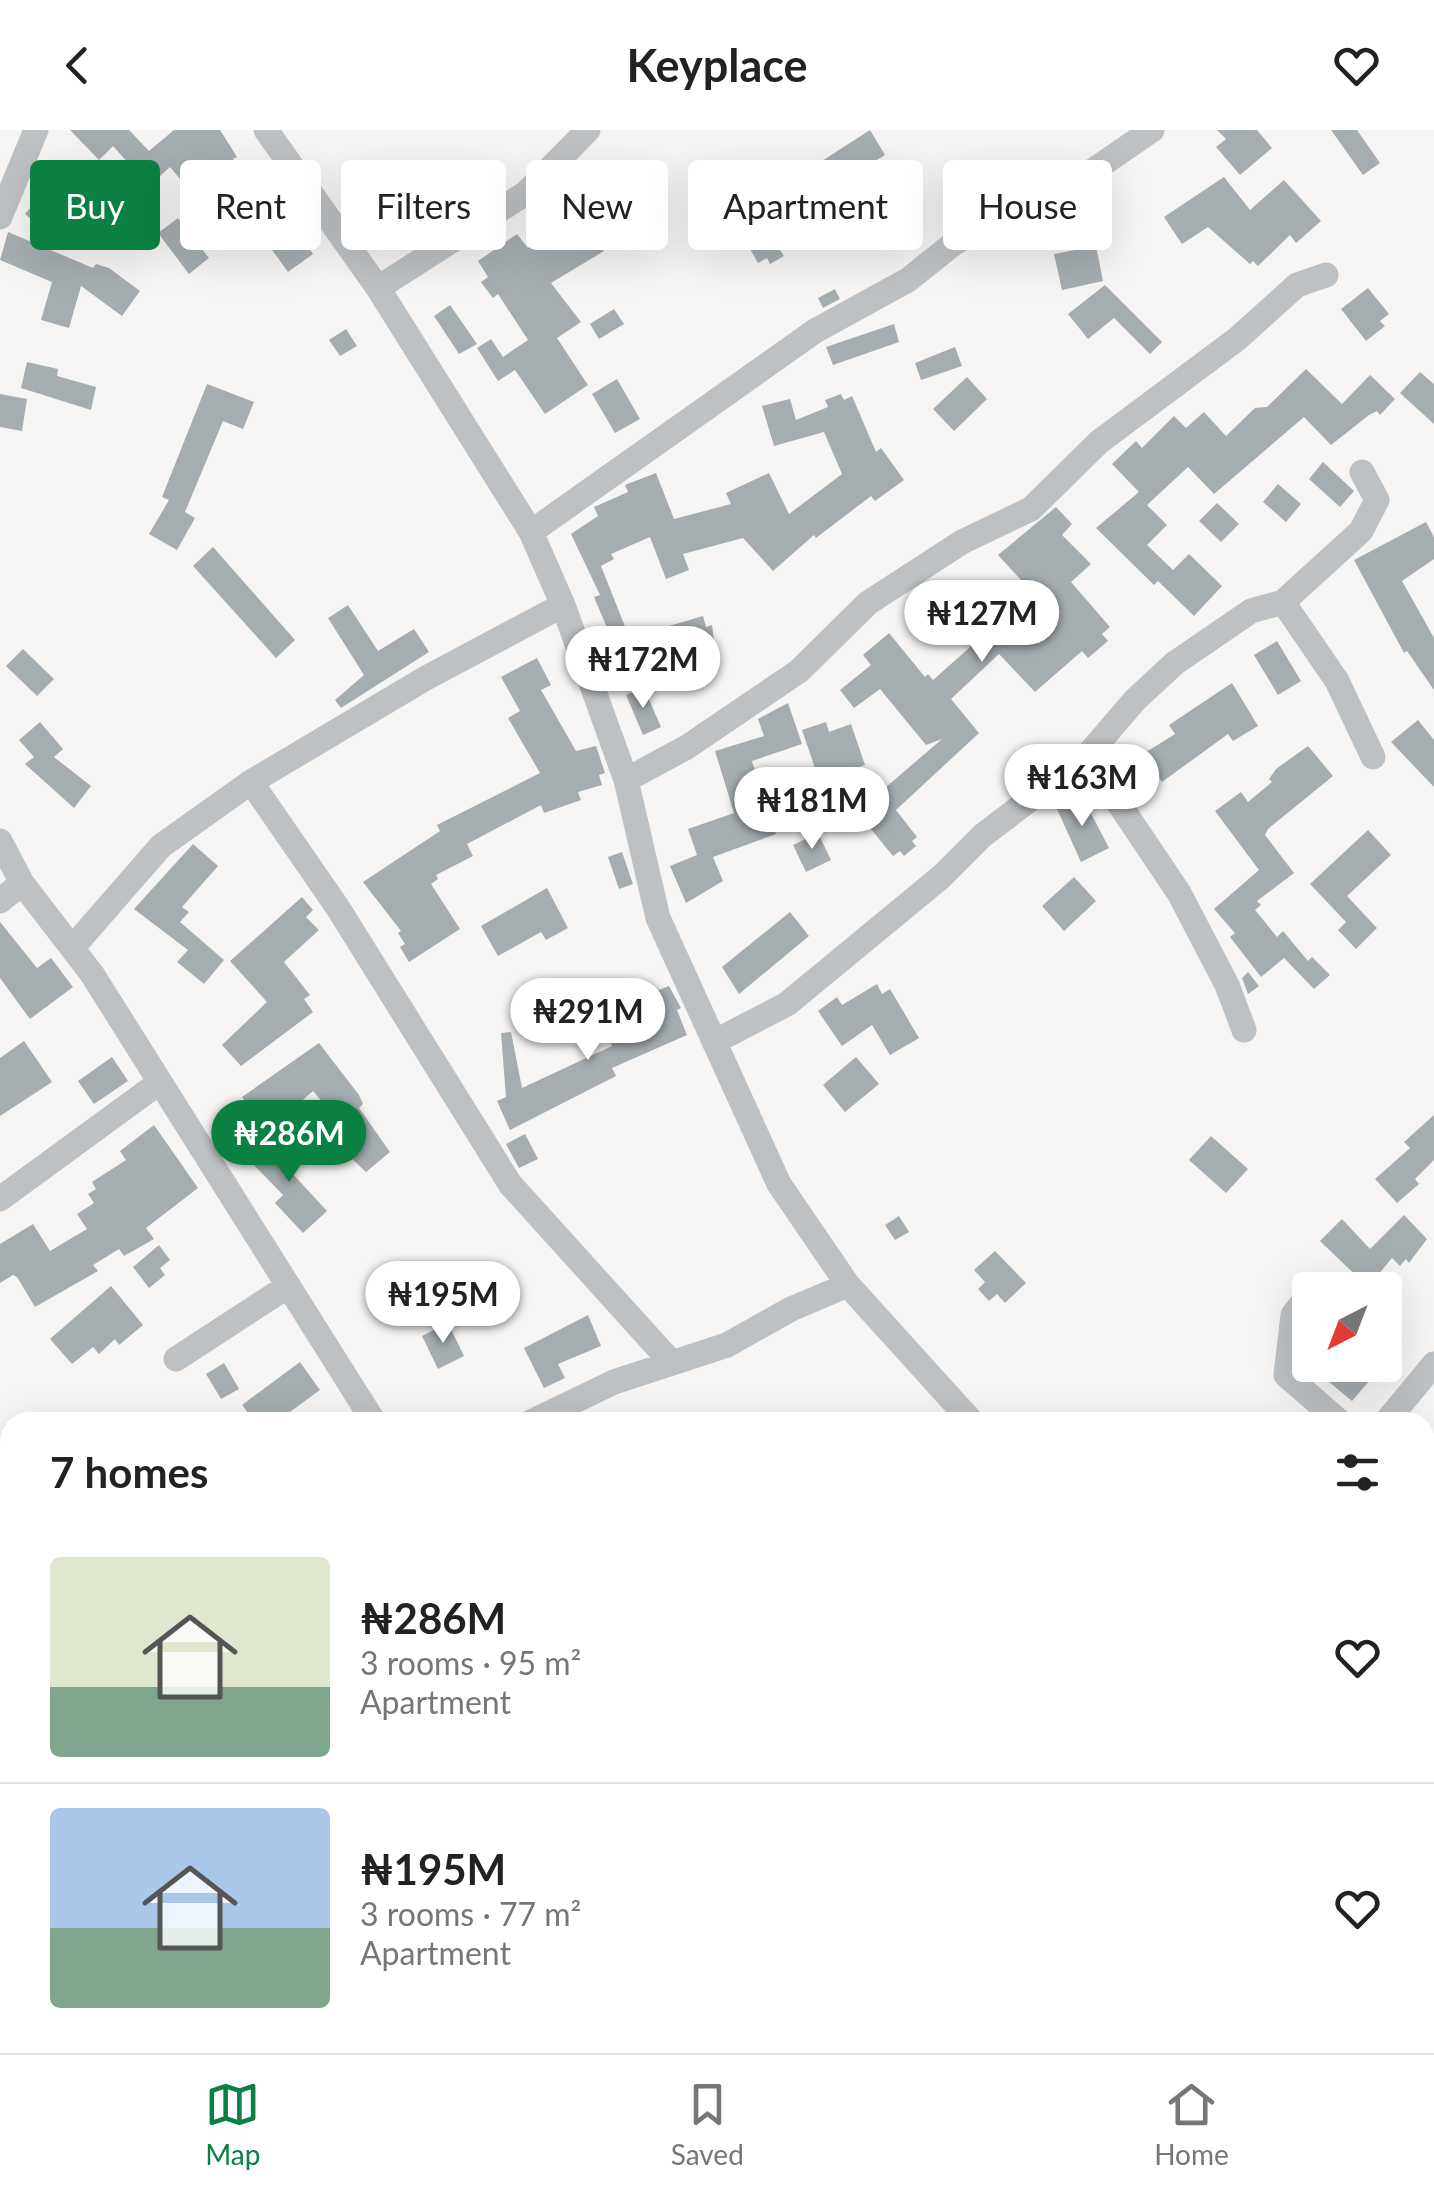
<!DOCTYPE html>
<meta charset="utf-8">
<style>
:root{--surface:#fff;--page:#f6f6f6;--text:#222;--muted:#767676;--line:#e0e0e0;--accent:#0b8043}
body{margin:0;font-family:Lato,sans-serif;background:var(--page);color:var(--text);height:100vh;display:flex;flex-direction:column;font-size:38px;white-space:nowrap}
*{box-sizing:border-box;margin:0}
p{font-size:32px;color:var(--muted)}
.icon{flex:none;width:55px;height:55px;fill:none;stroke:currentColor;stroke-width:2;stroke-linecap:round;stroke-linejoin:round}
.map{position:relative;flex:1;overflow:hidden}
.details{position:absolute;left:0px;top:1282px;width:1435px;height:642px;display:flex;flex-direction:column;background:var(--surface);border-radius:30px 30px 0 0;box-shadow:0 10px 40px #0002}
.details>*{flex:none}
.banner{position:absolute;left:30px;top:30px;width:1375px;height:90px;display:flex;gap:20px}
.needle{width:65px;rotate:222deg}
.tools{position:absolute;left:1292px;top:1142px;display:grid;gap:20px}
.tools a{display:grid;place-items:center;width:110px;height:110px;border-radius:10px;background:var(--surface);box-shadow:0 10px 40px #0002;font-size:50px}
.price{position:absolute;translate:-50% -85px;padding:0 22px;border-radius:35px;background:#fff;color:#222;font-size:32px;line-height:65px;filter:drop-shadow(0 2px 5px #0008)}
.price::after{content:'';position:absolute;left:50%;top:60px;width:30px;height:22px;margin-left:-15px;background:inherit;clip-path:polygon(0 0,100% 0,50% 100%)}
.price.current{background:var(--accent);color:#fff}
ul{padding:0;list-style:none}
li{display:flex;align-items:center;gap:30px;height:250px;padding:0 50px}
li+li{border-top:2px solid var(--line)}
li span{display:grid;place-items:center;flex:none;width:280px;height:200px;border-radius:10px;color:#555}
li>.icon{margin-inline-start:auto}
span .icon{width:120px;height:120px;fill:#fffc;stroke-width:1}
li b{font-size:42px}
h2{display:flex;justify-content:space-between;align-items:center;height:120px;padding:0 50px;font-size:42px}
.pill{padding:0 35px;border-radius:10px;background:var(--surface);box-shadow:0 10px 40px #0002;font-size:35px;line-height:90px}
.pill.current{background:var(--accent);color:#fff}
header{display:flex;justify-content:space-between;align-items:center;height:130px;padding:0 50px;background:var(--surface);font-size:45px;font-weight:700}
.menu{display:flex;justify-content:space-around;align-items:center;height:140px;border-top:2px solid var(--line);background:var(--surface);font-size:28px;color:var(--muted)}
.menu a{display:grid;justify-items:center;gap:5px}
.menu .current{color:var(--accent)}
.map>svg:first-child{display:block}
.building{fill:#a5adb1}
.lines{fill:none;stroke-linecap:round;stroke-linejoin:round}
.minor{stroke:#bdc1c4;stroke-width:25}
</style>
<header><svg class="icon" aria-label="back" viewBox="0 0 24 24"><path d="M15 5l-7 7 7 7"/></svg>Keyplace<svg class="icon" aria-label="heart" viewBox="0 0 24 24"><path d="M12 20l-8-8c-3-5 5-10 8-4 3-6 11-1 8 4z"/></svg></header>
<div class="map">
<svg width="1434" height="1923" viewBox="0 0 1434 1923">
<rect width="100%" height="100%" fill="#f6f5f3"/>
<path class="building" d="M70,0H129L149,21L174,0H220L237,27L233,29L237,36L220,47L216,41L191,62L170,37L149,56L113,16L99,30Z
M870,0L885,25L834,56L839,64L820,76L824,83L793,101L798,110L780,120L784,126L770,134L767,128L758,133L738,98L787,70L780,58Z
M1217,0H1257L1272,18L1240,45L1216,17L1226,9Z
M1331,0H1357L1380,33L1363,45Z
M1224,47L1250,80L1284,50L1321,91L1296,113L1290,105L1258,136L1253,131L1250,134L1208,97L1182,114L1164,87Z
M44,52L91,93L67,120L25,84L38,69L33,64Z
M178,88L209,128L189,144L158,103Z
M585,90L604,121L551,153L581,192L557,208L588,255L545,284L515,240L498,251L477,218L491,209L503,227L528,210L498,164L493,168L481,152L488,147L478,131L517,104L528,118L564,95L567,101Z
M293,95L313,124L288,142L267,113Z
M8,102L93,138L96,134L109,138L140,161L122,186L81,156L69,198L41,190L52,152L0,130Z
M1096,116L1103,151L1062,160L1054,124Z
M1105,155L1162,212L1150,224L1114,188L1088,209L1068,184Z
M1368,158L1389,184L1380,191L1385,196L1366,211L1341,179Z
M835,159L840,169L823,178L818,168Z
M450,175L477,214L459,224L434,186Z
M614,179L624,194L599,209L590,194Z
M894,194L899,212L833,235L826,217Z
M346,199L357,216L340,226L329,210Z
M955,217L962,236L921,250L915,233Z
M27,232L58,239L57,246L96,257L91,280L21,258Z
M1306,239L1342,274L1370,245L1395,269L1380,285L1377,281L1369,285L1331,315L1304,287L1214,364L1188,337L1147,375L1167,395L1147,415L1173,440L1189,424L1222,456L1194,486L1158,451L1154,455L1096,398L1139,362L1112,334L1136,311L1142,318L1174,286L1186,298L1204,282L1226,306L1255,278L1267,277Z
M1420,242L1434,254V294L1400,263Z
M967,247L987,269L954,301L933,279Z
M617,249L640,289L615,303L592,264Z
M207,254L254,272L243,299L223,291L185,382L195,388L177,420L149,404L169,370L162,367Z
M0,264L27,269L22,301L0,297Z
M841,264L844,270L852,266L876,322L881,318L904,350L875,371L871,366L816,408L814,405L773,441L743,408L683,424L689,440L666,449L650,407L611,424L614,429L601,436L639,532L624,538L594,467L600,465L571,404L598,386L594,377L628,362L625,355L656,343L674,389L731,374L726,363L769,343L789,384L842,344L824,302L774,316L762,276L790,269L796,290L828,277L825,270Z
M1323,332L1354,361L1340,377L1309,349Z
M1278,354L1301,374L1286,392L1263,372Z
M1217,373L1239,394L1221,412L1199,391Z
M1056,377L1072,394L1062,405L1091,434L1071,452L1110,497L1102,504L1108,511L1088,528L1082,521L1035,562L999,524L951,569L979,603L896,680L917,707L912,711L916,716L904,726L900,721L893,726L857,682L942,609L926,615L880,559L854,578L840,560L871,535L863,525L889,503L925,547L928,544L933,550L1032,462L998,425Z
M1426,392L1434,407V429L1402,451L1434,508V560L1407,521L1404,523L1354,430Z
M213,417L295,510L276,528L193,436Z
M348,475L378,521L414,499L429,522L341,578L335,570L364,545L328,488Z
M703,486L706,497L712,495L716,527L681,536L679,526L667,529L662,511L672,508L669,496Z
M1277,511L1301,551L1278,565L1254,525Z
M23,519L54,549L37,566L6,536Z
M537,528L551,555L541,560L576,621L596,616L605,643L599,645L602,655L578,662L581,670L544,683L541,675L467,714L473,726L436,745L438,749L431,754L460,799L409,832L400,817L405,814L398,803L401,801L363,752L440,701L437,695L540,643L508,588L520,581L501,547Z
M1232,553L1258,596L1233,611L1228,604L1162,652L1143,624L1175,604L1169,595Z
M644,558L661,597L643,605L626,565Z
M788,573L802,614L752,631L776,704L713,727L723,751L686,773L670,736L697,725L688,699L734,683L715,621L764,606L758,589Z
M1418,590L1434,610V657L1391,612Z
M40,592L63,619L54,627L91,656L74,678L25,634L34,627L19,610Z
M826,592L829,602L851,594L865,635L819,650L802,600Z
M1308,616L1333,646L1268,699L1265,705L1294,743L1257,771L1261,775L1255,780L1277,807L1283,801L1308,831L1312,827L1330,845L1314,859L1284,828L1261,847L1230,807L1235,803L1214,779L1259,740L1215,681L1241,662L1248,672L1272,652L1269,649L1276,639Z
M1082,666L1109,718L1081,732L1057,679Z
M1368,700L1391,725L1347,766L1377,798L1356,819L1338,800L1346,792L1310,754Z
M818,703L831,730L806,742L793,715Z
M193,714L218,736L182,777L189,782L180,792L224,830L204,854L177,832L188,820L134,779Z
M622,722L633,754L619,759L608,727Z
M1074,747L1096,771L1064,801L1042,776Z
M547,758L568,798L546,810L541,802L498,826L481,796Z
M302,767L313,780L306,787L319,800L284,832L310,865L304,869L313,882L241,936L222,915L267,872L230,831Z
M790,782L809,806L739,864L722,837Z
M0,792L37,838L51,828L73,857L30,889L0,848Z
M1248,842L1259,856L1248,864L1242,848Z
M877,854L882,864L890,859L919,908L890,925L872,895L842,916L818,881L837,867L842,875Z
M669,856L681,878L677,880L687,905L612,938L616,946L510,1000L497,971L506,967L501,903L511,902L522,958L612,916L607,905L657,884L649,864Z
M24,911L52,952L0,986V928Z
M319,913L359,965L363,974L359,978L390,1022L366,1042L337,1015L350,1004L313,961L269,999L242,967Z
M112,927L128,951L94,974L78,951Z
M856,927L879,954L845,982L823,955Z
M1434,985V1030L1415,1049L1419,1054L1397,1073L1375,1049L1410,1018L1404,1012Z
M154,995L198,1058L146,1098L154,1109L124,1126L119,1119L93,1135L98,1141L35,1177L17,1147L13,1145L0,1153V1114L33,1094L50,1121L87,1099L77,1084L94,1073L88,1064L96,1059L92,1052L126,1030L120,1021Z
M525,1004L538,1029L519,1038L506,1014Z
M1211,1006L1248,1039L1226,1063L1189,1030Z
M277,1007L300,1031L290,1041L327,1081L303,1103L275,1073L283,1065L251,1032Z
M1404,1085L1427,1109L1409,1133L1406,1129L1400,1136L1392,1128L1368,1157L1320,1111L1342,1089L1370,1119Z
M899,1086L909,1102L895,1110L885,1095Z
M159,1115L170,1130L160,1138L165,1145L149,1158L133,1137Z
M995,1121L1026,1153L1005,1173L997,1164L989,1171L978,1159L985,1152L974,1140Z
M111,1156L143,1195L119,1215L115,1209L99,1224L93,1217L72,1234L50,1209Z
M588,1185L601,1216L558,1234L565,1248L544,1258L524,1218Z
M448,1193L464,1226L438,1239L422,1206Z
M300,1232L320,1260L276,1292H255L242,1275Z
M224,1233L239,1259L221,1269L206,1244Z
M1344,1235H1383L1352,1271L1329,1252Z"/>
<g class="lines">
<path class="minor" d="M266,0L378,158L531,402L563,475L626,650L658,788L779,1054L848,1155L972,1292
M0,87L36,0
M378,158L526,63L588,0
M531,402L815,201L908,150L953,114L1033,66L1062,62L1152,0
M1283,472L1337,551L1373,627
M1087,626L1179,763L1227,855L1244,900
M626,650L687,617L799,541L868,473L962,412L1031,379L1099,312L1237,209L1297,155L1326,145
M251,652L338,778L510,1054L671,1232
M0,711L22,753L92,844L374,1292
M0,771L22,753
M73,817L161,716L251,652L426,548L563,475
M714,912L787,874L941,747L982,706L1087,626L1135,570L1175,533L1251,481L1283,472L1361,401L1377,370L1362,342
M0,1069L160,952
M1310,1163L1293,1185L1286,1245L1340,1292
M176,1229L285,1158
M531,1292L614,1252L727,1215L791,1179L848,1155
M1386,1292L1434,1234
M1425,1372L1434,1379
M1425,1499L1434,1486
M1425,1719L1434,1726
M1425,1829L1434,1822
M612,1915L620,1923
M939,1923L946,1915
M1321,1923L1331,1915"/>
</g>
</svg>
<div class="tools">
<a><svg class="needle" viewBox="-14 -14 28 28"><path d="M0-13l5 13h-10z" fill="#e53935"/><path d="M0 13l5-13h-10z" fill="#767676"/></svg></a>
</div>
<b class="price" style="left:982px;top:535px">₦127M</b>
<b class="price" style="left:643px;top:581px">₦172M</b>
<b class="price" style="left:1082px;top:699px">₦163M</b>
<b class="price" style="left:812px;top:722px">₦181M</b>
<b class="price" style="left:588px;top:933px">₦291M</b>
<b class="price current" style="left:289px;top:1055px">₦286M</b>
<b class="price" style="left:443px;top:1216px">₦195M</b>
<div class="banner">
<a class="pill current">Buy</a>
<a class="pill">Rent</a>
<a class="pill">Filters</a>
<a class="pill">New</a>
<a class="pill">Apartment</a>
<a class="pill">House</a>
</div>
<section class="details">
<h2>7 homes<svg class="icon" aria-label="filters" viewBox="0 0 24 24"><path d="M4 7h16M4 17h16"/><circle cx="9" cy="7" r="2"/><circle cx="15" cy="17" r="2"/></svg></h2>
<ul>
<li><span style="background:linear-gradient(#dfe7d0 65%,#7fa58c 0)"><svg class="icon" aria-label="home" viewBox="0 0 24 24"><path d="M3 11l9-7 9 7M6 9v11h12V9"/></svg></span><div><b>₦286M</b><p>3 rooms · 95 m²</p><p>Apartment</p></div><svg class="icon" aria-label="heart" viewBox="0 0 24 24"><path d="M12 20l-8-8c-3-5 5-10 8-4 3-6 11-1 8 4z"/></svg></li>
<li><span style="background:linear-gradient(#a9c7e8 60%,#7fa58c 0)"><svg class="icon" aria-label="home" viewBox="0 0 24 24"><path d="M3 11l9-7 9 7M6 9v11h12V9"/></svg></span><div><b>₦195M</b><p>3 rooms · 77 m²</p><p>Apartment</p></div><svg class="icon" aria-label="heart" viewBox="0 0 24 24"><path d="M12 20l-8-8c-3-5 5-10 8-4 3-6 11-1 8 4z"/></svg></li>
</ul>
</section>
</div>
<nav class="menu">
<a class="current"><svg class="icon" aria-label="map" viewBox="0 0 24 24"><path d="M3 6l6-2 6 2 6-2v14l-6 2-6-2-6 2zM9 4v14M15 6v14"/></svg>Map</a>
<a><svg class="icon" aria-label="saved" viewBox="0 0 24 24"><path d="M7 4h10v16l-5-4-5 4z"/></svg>Saved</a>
<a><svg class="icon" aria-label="home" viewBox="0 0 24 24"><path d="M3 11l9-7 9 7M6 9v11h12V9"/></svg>Home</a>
</nav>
